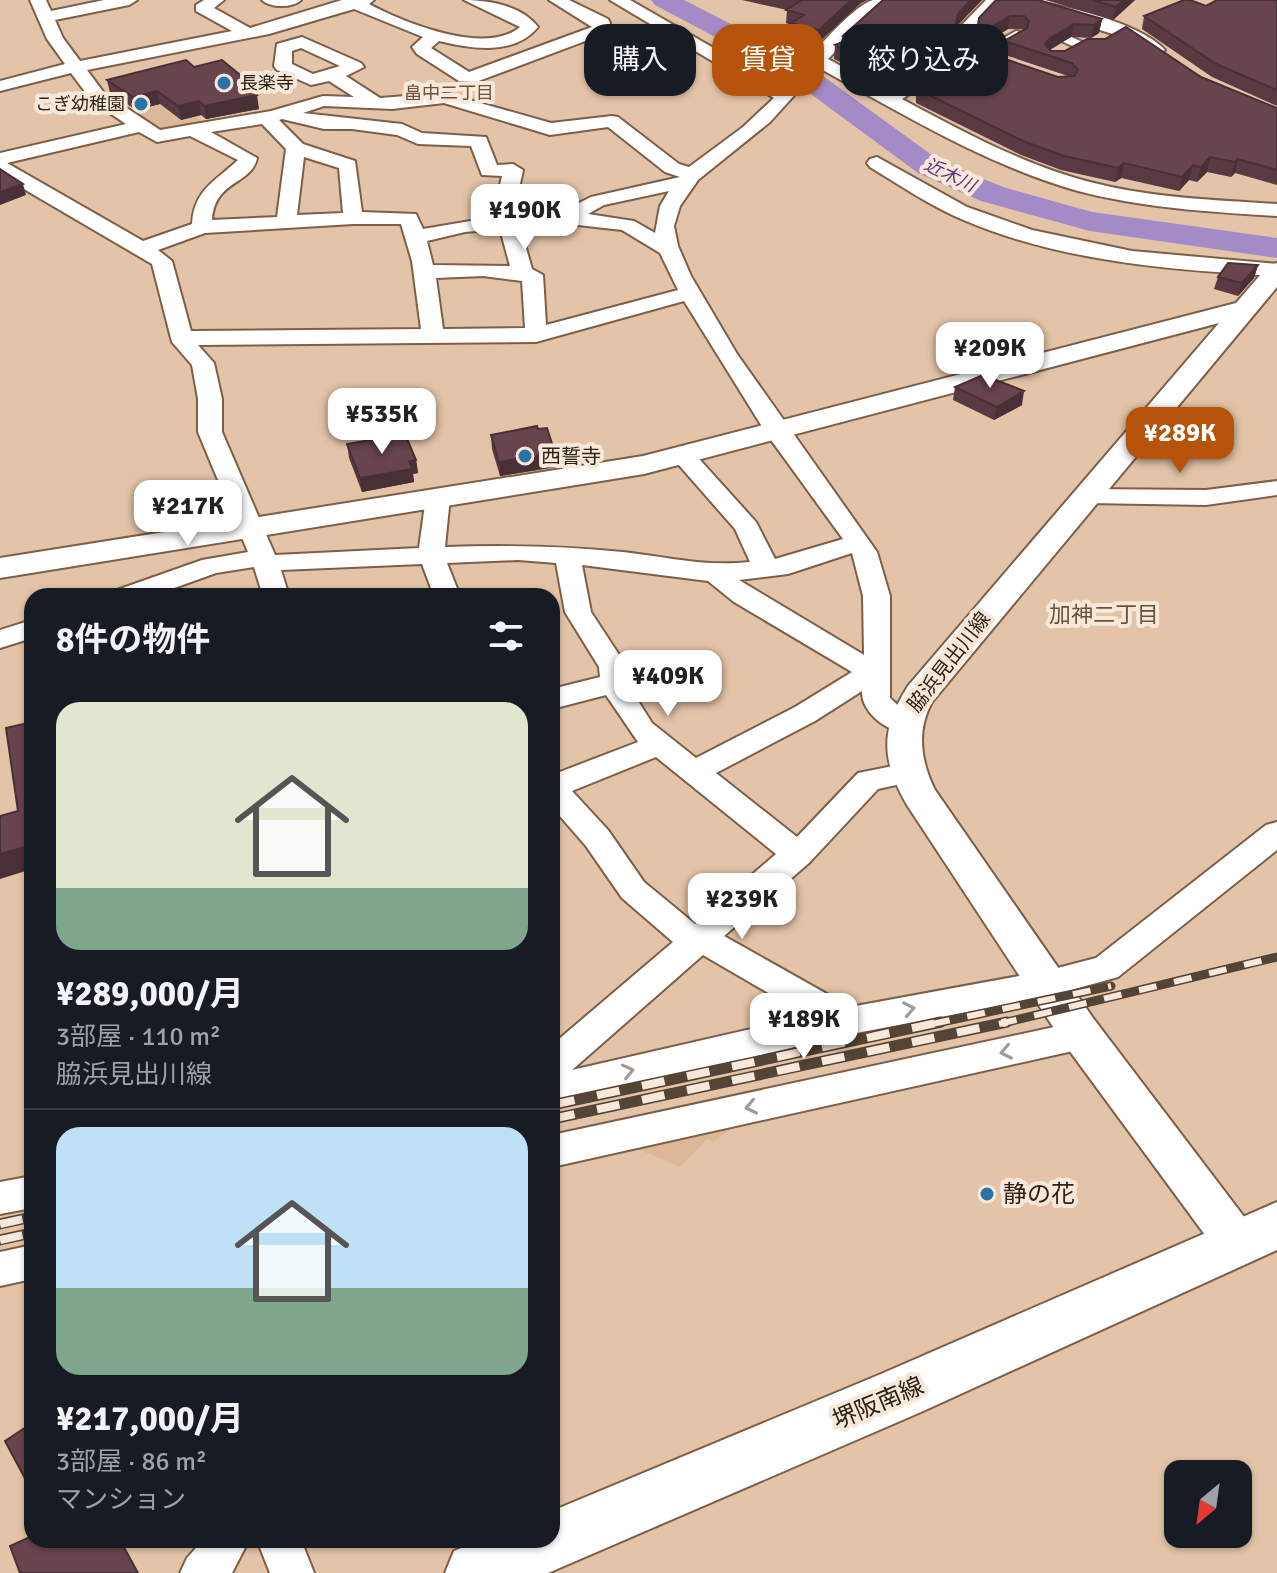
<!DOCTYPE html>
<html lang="ja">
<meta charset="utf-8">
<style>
:root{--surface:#171b24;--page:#242831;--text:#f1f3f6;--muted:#9ea1a6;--line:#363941;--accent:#b45309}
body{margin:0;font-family:Signika,"Noto Sans JP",sans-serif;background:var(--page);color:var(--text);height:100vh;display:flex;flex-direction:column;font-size:30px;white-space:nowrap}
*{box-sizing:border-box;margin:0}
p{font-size:26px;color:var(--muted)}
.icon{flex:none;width:44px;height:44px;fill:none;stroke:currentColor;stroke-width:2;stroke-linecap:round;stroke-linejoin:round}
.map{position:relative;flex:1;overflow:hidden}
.side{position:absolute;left:24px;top:588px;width:536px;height:960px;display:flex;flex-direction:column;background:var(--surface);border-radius:24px;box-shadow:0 2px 6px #0004}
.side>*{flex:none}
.hud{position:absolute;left:584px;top:24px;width:572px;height:72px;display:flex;gap:16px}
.needle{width:52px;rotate:209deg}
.controls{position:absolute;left:1164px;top:1460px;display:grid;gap:16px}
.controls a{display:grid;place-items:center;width:88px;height:88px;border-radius:16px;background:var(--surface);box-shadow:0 2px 6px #0004;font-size:40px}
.price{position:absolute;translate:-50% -68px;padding:0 18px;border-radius:16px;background:#fff;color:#222;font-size:26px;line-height:52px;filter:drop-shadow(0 2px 4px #0008)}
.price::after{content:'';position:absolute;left:50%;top:48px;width:24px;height:18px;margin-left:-12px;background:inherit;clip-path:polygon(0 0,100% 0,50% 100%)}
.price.on{background:var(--accent);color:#fff}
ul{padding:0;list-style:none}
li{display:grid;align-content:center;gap:16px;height:424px;padding:0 32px}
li+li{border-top:2px solid var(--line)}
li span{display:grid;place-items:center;height:248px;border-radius:24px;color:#555}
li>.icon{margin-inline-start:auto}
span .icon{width:144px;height:144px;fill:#fffc;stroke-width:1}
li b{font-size:34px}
h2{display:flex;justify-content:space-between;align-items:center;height:96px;padding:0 32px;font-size:34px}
.tag{padding:0 28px;border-radius:24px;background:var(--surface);box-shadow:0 2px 6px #0004;font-size:28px;line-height:72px}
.tag.on{background:var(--accent);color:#fff}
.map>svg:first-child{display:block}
.built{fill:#ddb898}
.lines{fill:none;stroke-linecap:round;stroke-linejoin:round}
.river{fill:#a48ac7;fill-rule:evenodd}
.minor-casing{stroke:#7b5f47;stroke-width:4}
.tertiary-casing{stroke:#7b5f47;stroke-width:4}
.secondary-casing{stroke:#7b5f47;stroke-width:4}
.minor{fill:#fff;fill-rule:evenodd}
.tertiary{fill:#fff;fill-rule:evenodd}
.secondary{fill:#fff;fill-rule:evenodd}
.rail-far1-casing{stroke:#534436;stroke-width:9}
.rail-casing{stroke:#534436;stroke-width:11}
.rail-far1{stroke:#f8e8da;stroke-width:6;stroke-dasharray:18;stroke-linecap:butt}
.rail{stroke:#f8e8da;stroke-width:8;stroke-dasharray:23;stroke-linecap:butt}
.wall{fill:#593a42}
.shaded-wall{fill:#493036}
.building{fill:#68444d;stroke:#493036;stroke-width:2}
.oneway{stroke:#a09b97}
.poi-dot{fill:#2973a6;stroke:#f8e8da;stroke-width:3}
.labels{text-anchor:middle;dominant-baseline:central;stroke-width:8;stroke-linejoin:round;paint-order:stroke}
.far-poi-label{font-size:18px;fill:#2c2117;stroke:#f8e8da;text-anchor:start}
.far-neighbourhood-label{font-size:18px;fill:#6c5139;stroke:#f8e8da}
.far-water-label{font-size:18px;font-style:italic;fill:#58357f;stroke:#f8e8da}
.poi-label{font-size:20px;fill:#2c2117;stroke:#f8e8da;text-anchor:start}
.street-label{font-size:20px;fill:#2c2117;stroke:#f8e8da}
.neighbourhood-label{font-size:22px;fill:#6c5139;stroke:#f8e8da}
.near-poi-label{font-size:24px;fill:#2c2117;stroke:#f8e8da;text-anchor:start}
.near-street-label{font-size:24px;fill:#2c2117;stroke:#f8e8da}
</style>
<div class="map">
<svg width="1277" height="1573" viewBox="0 0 1277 1573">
<rect width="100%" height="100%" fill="#e3c4a8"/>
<path class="built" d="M159,105L180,120L196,117L208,124L160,133L129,113Z
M750,1114L713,1142L707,1139L680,1167L633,1147Z"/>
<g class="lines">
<path class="river" d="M651,0H684L801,60L940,161L1003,187L1092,212L1277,238V258L1090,231L981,201L918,173L781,72L655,5Z"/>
<g class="minor-casing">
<path id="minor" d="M30,0H46L51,11L104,0H137L129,5L55,20L63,38L80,61L232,31L196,11V5L204,0H224L214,8L250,28L342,0H374L369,4C405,23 486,56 520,27L464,0C490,0 522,6 538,27C514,56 472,49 439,41L431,48L469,72L592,27L549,0H569L608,19L610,23L604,34L476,82L459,81L417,54L412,47L423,37L354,9L269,34L87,70L104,93L160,130L271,111L323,96L354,97L329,81L311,85L277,70L274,66L277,44L302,37L361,63L364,67L346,76L380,98L445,93L551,123L612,116L618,117L679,164L689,167L743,127L774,98L610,0H630L783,88C802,67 848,8 873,0C878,0 887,0 892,0L856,30L828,59L889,92L955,48L958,29L986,0H1003L974,30L969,54L902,99C963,132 1026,166 1094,183C1153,198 1216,200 1277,204V216C1210,212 1143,208 1078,191C986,165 903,114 819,68L770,122L698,180L680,206L674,226L678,246L691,276L737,354L877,552L890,596V698L918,724L914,731C892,737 861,714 862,691L815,721L716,773L797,837L858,773L908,763L919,766L923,773L919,780L878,789L809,863L724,936L850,1007L1046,971L1096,958L1266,825L1277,822V850L1118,977L1046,997L846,1035L552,1104V1045L673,942L622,898L586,846L552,807V775L638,742L606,695L552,709V689L600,677L599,667L565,612L556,563L518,560L447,563L460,596H434L422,564L281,570L289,596H263L254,567L216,573L152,596H113L117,590L202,560L248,552L198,432V399L192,365L172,342L152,264L0,175V153L126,124L92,101L71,73L0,91V81L65,64L47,39ZM301,48L340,66L313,74L292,64V51ZM444,103L550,135L608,127L665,172L680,177L591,197L563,211L525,214L518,193L523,170L513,164L497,165L486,137L422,133L402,124L303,113L324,106L392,109ZM282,119L324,129H352L397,135L418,144L471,146L482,175L502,176L498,193L506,215L423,229L416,214L362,212L355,161L303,144L279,120ZM262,124L286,149L277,217L212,220C214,180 252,185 257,158L211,132ZM139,132L157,142L190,136L238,160C216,181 194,189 192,224L143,241L7,163ZM304,157L339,168L343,213L297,215ZM669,191L660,206L655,233L634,221L588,214L604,205ZM560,223L622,230L660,253L678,290L546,325L543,275L532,269L520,227ZM353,224H401L412,261L421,329L191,331L172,261L158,250L205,233ZM500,229L510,266L433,265L427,241L465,232ZM483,276L522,281L525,328L443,329L436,278ZM684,301L766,433L843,539L775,559L756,522L692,451H674L671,456L735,529L750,562C704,567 668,557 623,552C563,546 505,545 445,547L450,497L447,492H429L426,497L419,548L275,555L222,432V399L214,363L198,345L536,342ZM852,553L863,596L864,655L739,580L788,574ZM582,565L708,581L734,602L852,672L795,707L696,758L652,723L630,688L627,667L591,612ZM656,757L776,854L695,924L644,882L608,830L572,791ZM703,955L808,1016L572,1070Z
M262,0H301C293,8 270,8 262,0Z
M1011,0C1049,0 1138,21 1165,50L1156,55L1150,54L1116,35L1013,3Z
M1016,31L1022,32L1024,36L1022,40L987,60H975L972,56Z
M1067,35L1087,44L1079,49L1059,40Z
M877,157L967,207L1032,230L1132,251L1277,264V276C1173,270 1063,262 966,221C932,207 901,186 870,167L867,163L870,159Z
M1277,481V495L1206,505L1086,503L1077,501L1074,496L1077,491L1086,489L1206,490Z
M32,620V638L0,648V630Z
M1082,1021L1094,1025L1099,1035L1094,1045L1082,1049L552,1167V1135Z
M32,1176V1208L0,1214V1182Z
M32,1245V1279L0,1286V1252Z
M203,1540H249L232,1573H180L187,1558Z
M257,1540H301L314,1573H270Z"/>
</g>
<g class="tertiary-casing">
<path id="tertiary" d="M1277,263V287L932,702C916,731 921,762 935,790L1093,1018L1254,1230L1261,1244L1254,1258L1238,1264L1222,1258L1063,1042L907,805C881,760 880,730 908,686L1219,323L644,474L0,578V558L643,456L1236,303L1268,266Z"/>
</g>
<g class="secondary-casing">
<path id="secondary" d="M1277,1202V1250L921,1412L548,1573H445L454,1551L481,1540H552V1511L881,1374Z"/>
</g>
<use href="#minor" class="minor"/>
<use href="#tertiary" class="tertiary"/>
<use href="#secondary" class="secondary"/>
<g class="rail-far1-casing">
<path id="rail-far1" d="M932,1024L1111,986
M999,1024L1277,957"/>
</g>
<g class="rail-casing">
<path id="rail" d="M552,1105L941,1022
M552,1119L1007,1022
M0,1224L32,1217
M0,1240L32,1233"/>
</g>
<use href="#rail-far1" class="rail-far1"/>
<use href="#rail" class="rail"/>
</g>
<path class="wall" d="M742,0H867L861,3L818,43L790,36L791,25L786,23L787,10Z
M883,0H982L956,27L952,46L891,87L834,59L835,45L842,43L843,36Z
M996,0L1102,19L1099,33L1091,38L1071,37L1050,50L1051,51L1201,77L1277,108V185L1235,173L1231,177L1207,172L1197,182L1189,180L1179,191L1121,178L1115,182L1061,170L1021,155L916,103V95L914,94L916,80L976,94L986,93L948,72L949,58L1058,77L1068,76L1002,54L1004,41L1023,30L1022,29H1008L979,47L975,45L979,18Z
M1046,0H1135L1113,20Z
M1277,0V106L1212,77L1142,29L1144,16L1206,6Z
M194,67L259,109L206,119L201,115L181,120L160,104L136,110L110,93L107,80Z
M1258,265L1254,278L1238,296L1214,289L1218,277Z
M955,387L1022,405L994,420L953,400Z
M538,429L556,467L500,476L492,449L491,435Z
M347,444L416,460L418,473L413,474L414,482L362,492L349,458Z"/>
<path class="shaded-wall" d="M851,0H867L861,3L818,43L819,30Z
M971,0H982L956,27L952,46L891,87L892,73Z
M1123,0H1135L1113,20L1116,7Z
M1010,16L1008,29L979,47L981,33Z
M1102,19L1099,33L1091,38L1094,25Z
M1074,24L1071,37L1047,51L1045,44L1050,38Z
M157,91L160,104L136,110L133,97Z
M257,95L259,109L206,119L204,106Z
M199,101L201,115L181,120L178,106Z
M1210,157L1207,172L1197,182L1201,167Z
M1238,159L1235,173L1231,177L1235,162Z
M1124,163L1121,178L1115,182L1118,168Z
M1193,165L1189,180L1179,191L1182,177Z
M23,184L26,195L0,205V192Z
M1258,265L1254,278L1238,296L1242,283Z
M1024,391L1022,405L994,420L997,407Z
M555,453L556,467L500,476L499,462Z
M416,460L418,473L413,474L414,482L362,492L360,478L409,461Z
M32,845V869L0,879V854Z
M32,1479V1490L27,1482Z"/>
<path class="building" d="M802,0H851L819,30L791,23L804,15L786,10Z
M883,0H971L958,14L954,33L892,73L835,45L854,38L843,36Z
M996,0H1038L1102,19L1094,25L1074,24L1050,38L1045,44L1051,51H1065L1087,39H1105L1126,27L1201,77L1277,108V170L1238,159L1235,162L1210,157L1201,167L1193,165L1182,177L1124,163L1118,168L1064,156L1023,141L917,89L930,85L916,80L932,70L976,94L991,93L995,87L990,80L949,58L967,46L1058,77L1074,76L1078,70L1072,63L1004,41L1027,28L1029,21L1024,16H1010L981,33L977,32L979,18Z
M1093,0H1123L1116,7Z
M1184,0H1190L1206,6L1217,0H1277V90L1216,64L1144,16Z
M186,60L194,67L222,60L245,79L257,95L204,106L199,101L178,106L157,91L133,97L107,80Z
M0,169L23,184L0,192Z
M1228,263L1258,265L1242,283L1218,277Z
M983,375L1024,391L997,407L955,387Z
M537,426L538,429L547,428L555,453L499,462L491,435Z
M405,434L416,460L409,461L412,469L360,478L347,444Z
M32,722V845L0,854V816L18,811L6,728Z
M32,1423V1479L27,1482L5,1441Z
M32,1536V1540H120L138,1573H20L10,1546Z"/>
<defs><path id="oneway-chevron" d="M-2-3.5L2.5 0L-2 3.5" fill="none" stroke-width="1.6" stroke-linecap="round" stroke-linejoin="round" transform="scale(2)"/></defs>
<g class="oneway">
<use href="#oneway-chevron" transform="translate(909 1009) rotate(-11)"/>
<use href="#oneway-chevron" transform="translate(1006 1052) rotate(168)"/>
<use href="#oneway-chevron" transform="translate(628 1071) rotate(-13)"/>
<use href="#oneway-chevron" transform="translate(751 1107) rotate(168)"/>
</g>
<g class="poi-dot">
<circle cx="224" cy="83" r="8"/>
<circle cx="141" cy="104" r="8"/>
<circle cx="525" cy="456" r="8"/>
<circle cx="987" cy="1194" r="8"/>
</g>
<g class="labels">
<g class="far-poi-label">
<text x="240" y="83">長楽寺</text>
<text x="125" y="104" text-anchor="end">こぎ幼稚園</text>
</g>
<g class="far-neighbourhood-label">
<text x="449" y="93">畠中二丁目</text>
</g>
<g class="far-water-label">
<text transform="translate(950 175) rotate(26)">近木川</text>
</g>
<g class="poi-label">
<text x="541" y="456">西誓寺</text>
</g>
<g class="street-label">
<text transform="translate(949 662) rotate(-52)">脇浜見出川線</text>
</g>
<g class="neighbourhood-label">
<text x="1104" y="614">加神二丁目</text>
</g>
<g class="near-poi-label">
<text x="1003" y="1194">静の花</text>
</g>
<g class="near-street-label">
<text transform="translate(878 1403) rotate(-23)">堺阪南線</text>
</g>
</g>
</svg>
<div class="controls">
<a><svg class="needle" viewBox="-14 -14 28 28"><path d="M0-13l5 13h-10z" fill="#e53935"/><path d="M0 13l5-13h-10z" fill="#9ea1a6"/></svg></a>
</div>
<b class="price" style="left:525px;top:252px">¥190K</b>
<b class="price" style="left:990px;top:390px">¥209K</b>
<b class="price" style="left:382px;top:456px">¥535K</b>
<b class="price on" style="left:1180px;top:475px">¥289K</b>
<b class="price" style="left:188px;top:548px">¥217K</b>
<b class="price" style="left:668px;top:718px">¥409K</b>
<b class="price" style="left:742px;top:941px">¥239K</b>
<b class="price" style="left:804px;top:1061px">¥189K</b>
<div class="hud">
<a class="tag">購入</a>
<a class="tag on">賃貸</a>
<a class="tag">絞り込み</a>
</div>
<section class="side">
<h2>8件の物件<svg class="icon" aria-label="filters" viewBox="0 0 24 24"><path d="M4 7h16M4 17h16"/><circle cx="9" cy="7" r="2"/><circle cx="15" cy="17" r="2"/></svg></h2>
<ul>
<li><span style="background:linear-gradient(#dfe7d0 75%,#7fa58c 0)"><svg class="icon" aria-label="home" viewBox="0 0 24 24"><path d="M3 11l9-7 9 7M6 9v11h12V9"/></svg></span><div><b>¥289,000/月</b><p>3部屋 · 110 m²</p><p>脇浜見出川線</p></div></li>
<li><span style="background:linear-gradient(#bfe0f5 65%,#7fa58c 0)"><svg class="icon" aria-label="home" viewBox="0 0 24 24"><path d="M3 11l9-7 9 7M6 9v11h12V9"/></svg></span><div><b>¥217,000/月</b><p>3部屋 · 86 m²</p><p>マンション</p></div></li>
</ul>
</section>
</div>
